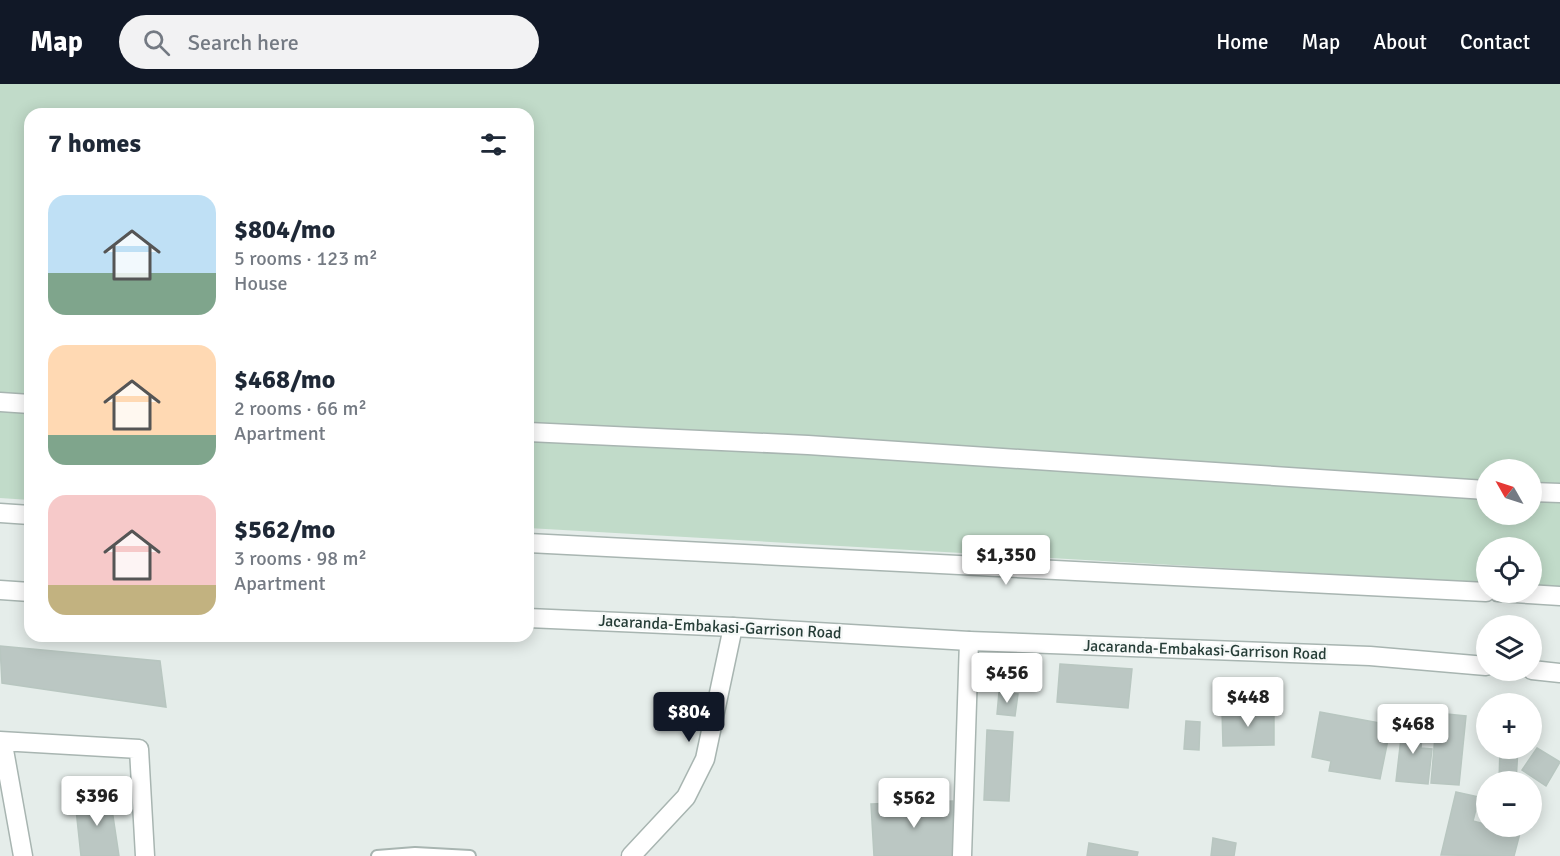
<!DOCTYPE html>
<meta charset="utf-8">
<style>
:root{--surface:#fff;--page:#f2f2f3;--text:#1f2937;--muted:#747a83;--accent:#111827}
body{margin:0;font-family:Signika,sans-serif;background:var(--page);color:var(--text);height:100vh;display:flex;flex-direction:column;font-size:22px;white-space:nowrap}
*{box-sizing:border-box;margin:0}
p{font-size:20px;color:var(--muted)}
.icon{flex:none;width:33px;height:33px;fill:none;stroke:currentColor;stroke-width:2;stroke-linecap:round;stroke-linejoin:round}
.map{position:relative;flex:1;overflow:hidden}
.side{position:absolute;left:24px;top:24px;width:510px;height:534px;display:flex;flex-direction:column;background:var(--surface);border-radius:18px;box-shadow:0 3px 15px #0003}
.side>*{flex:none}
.needle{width:39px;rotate:309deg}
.tools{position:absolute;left:1476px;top:375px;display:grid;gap:12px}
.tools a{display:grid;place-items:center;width:66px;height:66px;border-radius:50%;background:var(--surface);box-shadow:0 3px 15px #0003;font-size:30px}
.price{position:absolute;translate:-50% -51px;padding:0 14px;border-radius:6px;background:#fff;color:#222;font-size:20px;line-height:39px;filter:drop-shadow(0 2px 3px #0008)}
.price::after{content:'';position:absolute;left:50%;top:36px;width:18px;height:14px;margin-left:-9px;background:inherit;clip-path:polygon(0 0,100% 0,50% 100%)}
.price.on{background:var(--accent);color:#fff}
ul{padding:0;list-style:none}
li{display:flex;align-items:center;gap:18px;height:150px;padding:0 24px}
li span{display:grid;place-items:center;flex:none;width:168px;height:120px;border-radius:18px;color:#555}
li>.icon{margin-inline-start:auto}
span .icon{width:72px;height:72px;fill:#fffc;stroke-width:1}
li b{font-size:26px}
h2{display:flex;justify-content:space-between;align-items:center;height:72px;padding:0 24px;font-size:26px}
header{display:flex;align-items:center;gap:36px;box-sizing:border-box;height:84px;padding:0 30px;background:var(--accent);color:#fff}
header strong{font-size:28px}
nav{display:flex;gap:33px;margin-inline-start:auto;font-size:21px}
.search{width:420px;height:54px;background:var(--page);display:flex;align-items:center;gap:15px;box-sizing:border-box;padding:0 21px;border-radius:33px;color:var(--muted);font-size:22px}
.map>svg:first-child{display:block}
.green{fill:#c1dbc9;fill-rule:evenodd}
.building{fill:#bbc7c3;stroke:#b8c6c0;stroke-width:1.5}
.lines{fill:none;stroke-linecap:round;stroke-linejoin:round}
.service-casing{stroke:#a8b5b1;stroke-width:14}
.minor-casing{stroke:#a8b5b1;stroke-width:21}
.tertiary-casing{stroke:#a8b5b1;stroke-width:21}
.service{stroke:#fff;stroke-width:10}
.minor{stroke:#fff;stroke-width:18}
.tertiary{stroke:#fff;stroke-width:18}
.labels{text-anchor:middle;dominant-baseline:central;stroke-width:5;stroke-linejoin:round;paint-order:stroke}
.street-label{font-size:16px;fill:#263d37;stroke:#f6f9f8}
</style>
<header>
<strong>Map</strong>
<div class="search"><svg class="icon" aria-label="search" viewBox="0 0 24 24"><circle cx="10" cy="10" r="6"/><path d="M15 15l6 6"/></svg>Search here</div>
<nav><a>Home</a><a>Map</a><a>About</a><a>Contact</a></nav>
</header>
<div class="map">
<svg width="1560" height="772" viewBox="0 0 1560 772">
<rect width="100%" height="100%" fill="#e5edea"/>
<path class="green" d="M0,0H1560V503L1532,502V464H1486V499L528,444V30H30V416L0,414ZM1486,386H1532V430H1486Z"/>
<path class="building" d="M0,562L160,577L166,623L2,599Z
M1060,580L1132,585L1128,624L1057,618Z
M999,608L1018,610L1015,632L997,630Z
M1222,626H1274V661L1223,662Z
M1320,628L1391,641L1380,695L1329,687L1331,677L1312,673Z
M1437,629L1466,632L1459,701L1431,699Z
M1186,637L1200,638L1199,666L1184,665Z
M1403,637L1423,639L1421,664L1432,665L1428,700L1396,697Z
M987,646L1013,648L1009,717L984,716Z
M1500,664H1518L1516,698H1499Z
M1537,664L1560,678L1546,702L1522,686Z
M1456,708L1479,713L1473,737L1520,749L1514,772L1441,771Z
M110,712L119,772H81L75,716Z
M953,717L955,772H874L871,720Z
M1213,754L1236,759L1234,772H1211Z
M1089,759L1138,768L1137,772H1087Z"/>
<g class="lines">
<g class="service-casing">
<path id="service" d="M377,772L415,769L470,772"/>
</g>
<g class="minor-casing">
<path id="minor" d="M0,318L30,320
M528,348L808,361L1486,406
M1532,408L1560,409
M0,429L30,431
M528,459L1486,508
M1498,508L1560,512
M0,657L139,665L145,772
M0,662L4,666L23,772
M631,772L686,713L705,675L733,543
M962,772L969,557"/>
</g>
<g class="tertiary-casing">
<path id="tertiary" d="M0,506L30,508
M528,534L733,543L969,557L1370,572L1486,582
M1532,586L1560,589"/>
</g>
<use href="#service" class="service"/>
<use href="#minor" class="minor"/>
<use href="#tertiary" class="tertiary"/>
</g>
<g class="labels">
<g class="street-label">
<text transform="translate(720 543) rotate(3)">Jacaranda-Embakasi-Garrison Road</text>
<text transform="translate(1205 566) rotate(2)">Jacaranda-Embakasi-Garrison Road</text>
</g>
</g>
</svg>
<div class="tools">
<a><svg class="needle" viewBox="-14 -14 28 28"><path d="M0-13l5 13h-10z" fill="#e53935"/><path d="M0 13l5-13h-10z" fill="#747a83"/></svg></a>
<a><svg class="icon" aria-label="locate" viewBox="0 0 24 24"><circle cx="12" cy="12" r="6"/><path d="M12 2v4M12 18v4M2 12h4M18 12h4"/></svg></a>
<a><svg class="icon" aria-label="layers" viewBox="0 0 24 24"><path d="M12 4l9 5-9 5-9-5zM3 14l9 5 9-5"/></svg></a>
<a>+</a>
<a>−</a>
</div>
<b class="price" style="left:1006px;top:502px">$1,350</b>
<b class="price" style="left:1007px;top:620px">$456</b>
<b class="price" style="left:1248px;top:644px">$448</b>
<b class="price on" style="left:689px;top:659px">$804</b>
<b class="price" style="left:1413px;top:671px">$468</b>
<b class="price" style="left:97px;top:743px">$396</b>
<b class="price" style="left:914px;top:745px">$562</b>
<section class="side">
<h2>7 homes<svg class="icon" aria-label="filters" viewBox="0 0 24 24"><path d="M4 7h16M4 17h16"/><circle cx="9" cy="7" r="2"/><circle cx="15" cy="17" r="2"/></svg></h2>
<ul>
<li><span style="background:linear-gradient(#bfe0f5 65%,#7fa58c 0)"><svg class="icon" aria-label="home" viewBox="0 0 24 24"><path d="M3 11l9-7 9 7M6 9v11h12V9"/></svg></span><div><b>$804/mo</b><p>5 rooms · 123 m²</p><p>House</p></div></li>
<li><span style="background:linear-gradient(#ffd9b3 75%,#7fa58c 0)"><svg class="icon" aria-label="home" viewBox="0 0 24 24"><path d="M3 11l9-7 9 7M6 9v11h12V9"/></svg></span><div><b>$468/mo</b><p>2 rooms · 66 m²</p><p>Apartment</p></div></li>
<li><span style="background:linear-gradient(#f6c9c9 75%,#c2b280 0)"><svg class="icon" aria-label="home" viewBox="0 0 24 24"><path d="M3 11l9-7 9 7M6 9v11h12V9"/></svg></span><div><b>$562/mo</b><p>3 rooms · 98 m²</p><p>Apartment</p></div></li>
</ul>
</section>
</div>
